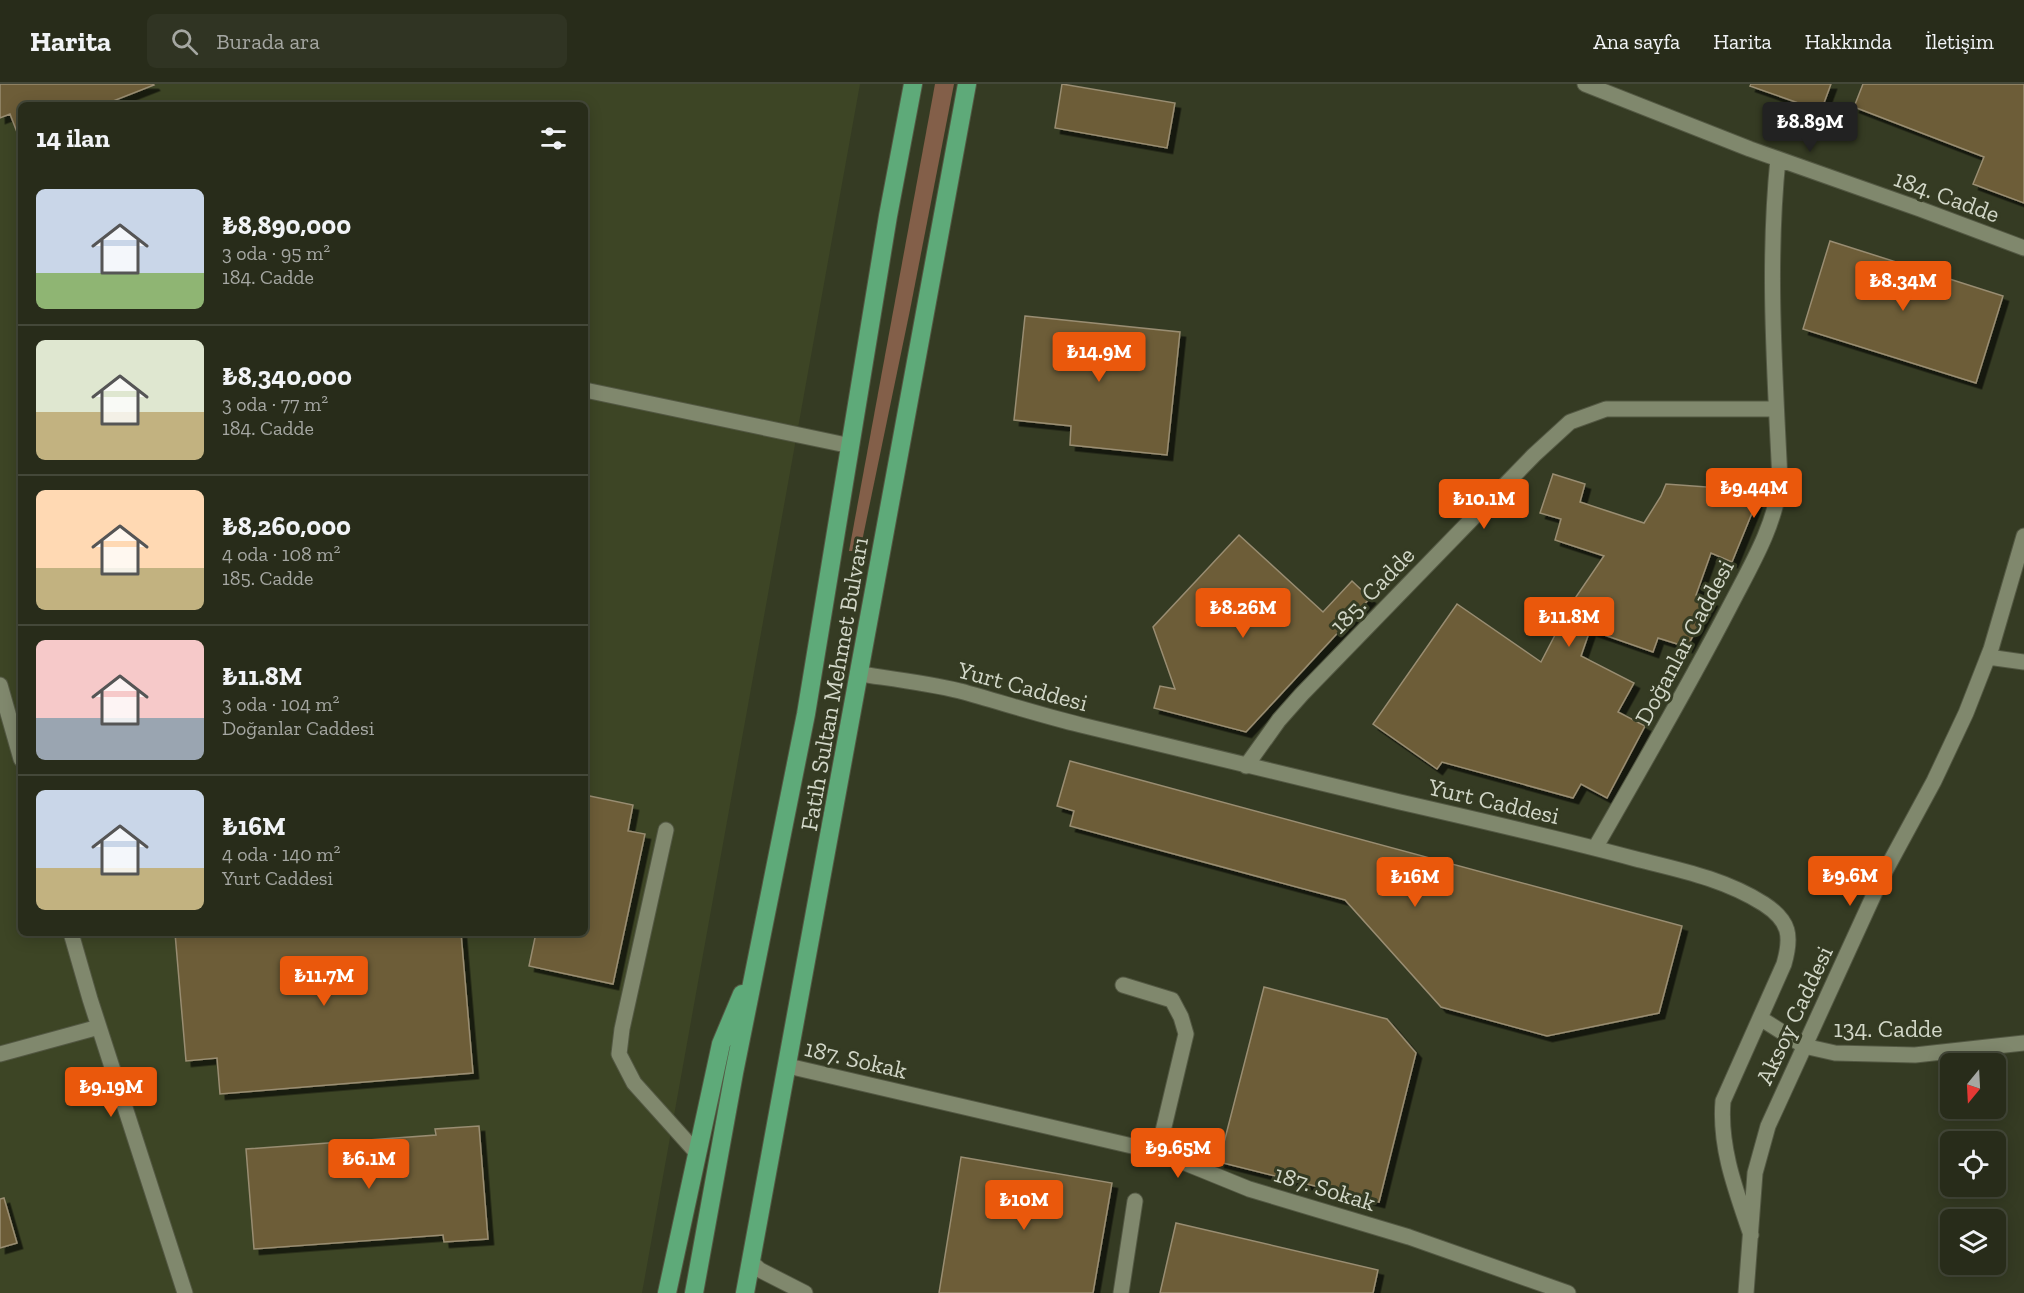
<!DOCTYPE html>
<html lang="tr">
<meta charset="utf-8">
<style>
:root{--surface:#282c1a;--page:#303423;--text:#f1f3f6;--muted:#a5a7a2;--line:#444839;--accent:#ea580c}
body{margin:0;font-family:"Zilla Slab",serif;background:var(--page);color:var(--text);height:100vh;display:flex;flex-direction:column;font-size:22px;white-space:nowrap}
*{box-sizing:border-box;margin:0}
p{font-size:20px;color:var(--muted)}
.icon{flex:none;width:33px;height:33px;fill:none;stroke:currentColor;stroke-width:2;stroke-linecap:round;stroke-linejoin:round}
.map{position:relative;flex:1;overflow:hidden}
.sheet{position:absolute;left:18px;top:18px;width:570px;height:834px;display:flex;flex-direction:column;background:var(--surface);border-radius:9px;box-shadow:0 3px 15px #0003,0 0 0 2px var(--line)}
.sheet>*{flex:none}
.needle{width:39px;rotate:198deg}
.controls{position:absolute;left:1940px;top:969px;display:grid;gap:12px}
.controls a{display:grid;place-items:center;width:66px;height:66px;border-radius:9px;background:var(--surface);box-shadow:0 3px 15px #0003,0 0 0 2px var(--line);font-size:30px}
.price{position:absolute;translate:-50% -51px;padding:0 14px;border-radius:6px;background:var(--accent);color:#fff;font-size:20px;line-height:39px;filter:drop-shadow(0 2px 3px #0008)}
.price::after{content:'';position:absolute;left:50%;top:36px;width:18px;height:14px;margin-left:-9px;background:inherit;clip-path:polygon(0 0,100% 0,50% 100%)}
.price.selected{background:#222;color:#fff}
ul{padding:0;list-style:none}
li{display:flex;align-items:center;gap:18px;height:150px;padding:0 18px}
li+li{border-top:2px solid var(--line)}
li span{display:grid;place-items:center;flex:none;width:168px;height:120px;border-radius:9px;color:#555}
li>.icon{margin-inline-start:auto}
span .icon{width:72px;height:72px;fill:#fffc;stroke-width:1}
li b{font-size:26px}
h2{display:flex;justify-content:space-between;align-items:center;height:72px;padding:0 18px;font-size:26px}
header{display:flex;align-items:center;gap:36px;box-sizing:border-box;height:84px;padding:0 30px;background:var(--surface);border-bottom:2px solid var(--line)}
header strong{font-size:28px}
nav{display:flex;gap:33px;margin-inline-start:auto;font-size:21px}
.search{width:420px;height:54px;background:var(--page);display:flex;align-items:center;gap:15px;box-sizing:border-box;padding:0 21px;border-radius:9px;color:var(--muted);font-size:22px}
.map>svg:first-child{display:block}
.built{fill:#3d4525;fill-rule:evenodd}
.forest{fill:#835f49}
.building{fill:#6d5d37;stroke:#998d72;stroke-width:1.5;filter:url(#shadow)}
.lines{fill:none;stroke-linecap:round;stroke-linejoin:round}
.minor-casing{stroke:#535843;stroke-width:17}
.highway-casing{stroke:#535843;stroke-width:20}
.minor{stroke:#80886d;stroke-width:15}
.highway{stroke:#5eaa79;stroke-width:18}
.labels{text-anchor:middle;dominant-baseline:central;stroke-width:6;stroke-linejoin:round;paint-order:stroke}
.street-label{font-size:24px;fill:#d2d7c8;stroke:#353b23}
</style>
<header>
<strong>Harita</strong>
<div class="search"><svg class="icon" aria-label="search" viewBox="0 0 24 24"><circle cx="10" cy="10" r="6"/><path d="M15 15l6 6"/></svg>Burada ara</div>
<nav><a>Ana sayfa</a><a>Harita</a><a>Hakkında</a><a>İletişim</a></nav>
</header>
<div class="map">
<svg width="2024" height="1209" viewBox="0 0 2024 1209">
<defs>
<filter id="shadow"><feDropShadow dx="5.5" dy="5.5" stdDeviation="0" flood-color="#0009"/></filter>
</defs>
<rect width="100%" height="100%" fill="#353b23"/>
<path class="built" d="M0,0H860L642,1209H0ZM21,21H585V849H21Z"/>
<path class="forest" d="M935,0H954L910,226L860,467H849Z"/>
<path class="building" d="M0,0H153L154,1L103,21H21L20,56L10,30L0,34Z
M1062,0L1175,19L1167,64L1055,44Z
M1751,0H1831L1821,27L1750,2Z
M1863,0H2024V119L1973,100L1984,73L1854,23Z
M1830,157L2003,212L1976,299L1803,245Z
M1025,232L1180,248L1167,371L1070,361L1071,342L1014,336Z
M1553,390L1585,400L1580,418L1644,439L1661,412L1666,400L1761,407L1732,478L1711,469L1696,511L1712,517L1687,563L1658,554L1653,568L1590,546L1581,572L1634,599L1618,628L1645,642L1607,714L1581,700L1573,714L1442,678L1437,685L1373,640L1457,520L1541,578L1556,549L1552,548L1604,472L1555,456L1561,435L1540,429Z
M1239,451L1323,528L1352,497L1370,514L1246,648L1154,624L1160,602L1175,605L1153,543Z
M1070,677L1682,842L1659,929L1547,952L1441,923L1345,816L1070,742L1074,727L1057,722Z
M585,711L633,721L628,747L645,750L613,900L529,882L536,849H585Z
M175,849H461L473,989L220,1010L217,974L186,977Z
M1264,903L1387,935L1416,969L1379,1118L1219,1078Z
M479,1042L488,1155L444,1158L443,1151L254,1165L246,1065L436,1051L435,1045Z
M961,1073L1112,1099L1093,1209H939Z
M4,1114L17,1159L0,1164V1115Z
M1176,1139L1378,1186L1373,1209H1160Z"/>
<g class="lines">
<g class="minor-casing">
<path id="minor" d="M1585,0L1750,65L1920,125L2024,164
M585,306L851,362
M1988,573L2024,578
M860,590C893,595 927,599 960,607C1000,618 1040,631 1081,641C1188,667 1294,693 1400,718C1479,736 1558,754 1636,775C1680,786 1725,795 1764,820C1790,837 1792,852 1784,880L1723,1017C1719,1063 1736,1107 1751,1151
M0,601L21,675
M1246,682L1279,636L1302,610L1534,371L1570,338L1606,325H1776
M666,746L622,945L619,970L634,999L696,1068
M1595,764C1641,684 1687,605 1729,524C1750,483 1775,443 1780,397C1775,290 1767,182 1778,75
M71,849L90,915L185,1209
M1123,901L1172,916L1181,933L1186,950L1158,1068
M1760,934L1804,962L1835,969L1915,971L2024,959
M0,970L99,943
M788,982L1158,1068L1249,1105L1409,1153L1568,1209
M751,1178L760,1186L805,1209
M1121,1209L1135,1117
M1746,1209L1755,1089L1768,1042L1882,793L1934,697L1966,629L1991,565L2024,452"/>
</g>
<g class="highway-casing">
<path id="highway" d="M667,1209L721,960L742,910
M694,1209L734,989L806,630L888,132L913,0
M745,1209L967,0"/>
</g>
<use href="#minor" class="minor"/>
<use href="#highway" class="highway"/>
</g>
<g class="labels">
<g class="street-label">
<text transform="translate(1947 112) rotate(20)">184. Cadde</text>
<text transform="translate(1372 506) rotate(-46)">185. Cadde</text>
<text transform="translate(1684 558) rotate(-62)">Doğanlar Caddesi</text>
<text transform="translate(834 600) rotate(-80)">Fatih Sultan Mehmet Bulvarı</text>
<text transform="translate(1023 602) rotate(15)">Yurt Caddesi</text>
<text transform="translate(1494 717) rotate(13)">Yurt Caddesi</text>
<text transform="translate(1794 931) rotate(-65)">Aksoy Caddesi</text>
<text x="1888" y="944">134. Cadde</text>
<text transform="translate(856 975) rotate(13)">187. Sokak</text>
<text transform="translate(1325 1104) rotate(17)">187. Sokak</text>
</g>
</g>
</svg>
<div class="controls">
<a><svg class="needle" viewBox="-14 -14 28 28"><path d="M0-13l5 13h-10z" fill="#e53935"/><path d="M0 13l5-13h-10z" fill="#a5a7a2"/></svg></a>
<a><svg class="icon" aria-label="locate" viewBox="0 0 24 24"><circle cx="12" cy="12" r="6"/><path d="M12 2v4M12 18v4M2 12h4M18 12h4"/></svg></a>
<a><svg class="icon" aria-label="layers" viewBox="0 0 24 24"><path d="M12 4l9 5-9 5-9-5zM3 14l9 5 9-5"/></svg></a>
</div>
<b class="price selected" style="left:1810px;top:69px">₺8.89M</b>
<b class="price" style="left:1903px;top:228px">₺8.34M</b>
<b class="price" style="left:1099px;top:299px">₺14.9M</b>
<b class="price" style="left:1754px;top:435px">₺9.44M</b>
<b class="price" style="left:1484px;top:446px">₺10.1M</b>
<b class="price" style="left:1243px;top:555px">₺8.26M</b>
<b class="price" style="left:1569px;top:564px">₺11.8M</b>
<b class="price" style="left:1850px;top:823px">₺9.6M</b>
<b class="price" style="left:1415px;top:824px">₺16M</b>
<b class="price" style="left:324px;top:923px">₺11.7M</b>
<b class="price" style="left:111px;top:1034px">₺9.19M</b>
<b class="price" style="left:1178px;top:1095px">₺9.65M</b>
<b class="price" style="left:369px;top:1106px">₺6.1M</b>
<b class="price" style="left:1024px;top:1147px">₺10M</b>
<section class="sheet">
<h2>14 ilan<svg class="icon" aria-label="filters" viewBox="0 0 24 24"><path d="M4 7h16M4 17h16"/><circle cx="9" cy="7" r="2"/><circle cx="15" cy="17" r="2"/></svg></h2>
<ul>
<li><span style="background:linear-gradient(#c9d6e8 70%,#8fb573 0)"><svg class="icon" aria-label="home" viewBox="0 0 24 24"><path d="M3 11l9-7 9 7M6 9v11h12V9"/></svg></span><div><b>₺8,890,000</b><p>3 oda · 95 m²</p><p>184. Cadde</p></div></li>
<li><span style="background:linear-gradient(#dfe7d0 60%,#c2b280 0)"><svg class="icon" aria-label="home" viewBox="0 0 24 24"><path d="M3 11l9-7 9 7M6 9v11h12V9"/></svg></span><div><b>₺8,340,000</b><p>3 oda · 77 m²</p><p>184. Cadde</p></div></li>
<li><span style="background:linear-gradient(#ffd9b3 65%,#c2b280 0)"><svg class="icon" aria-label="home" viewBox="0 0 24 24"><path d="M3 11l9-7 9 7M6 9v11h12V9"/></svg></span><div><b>₺8,260,000</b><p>4 oda · 108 m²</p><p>185. Cadde</p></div></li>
<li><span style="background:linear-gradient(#f6c9c9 65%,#9aa5b1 0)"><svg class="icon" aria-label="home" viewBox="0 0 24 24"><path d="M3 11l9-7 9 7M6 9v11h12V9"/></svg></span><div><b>₺11.8M</b><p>3 oda · 104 m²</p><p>Doğanlar Caddesi</p></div></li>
<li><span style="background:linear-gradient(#c9d6e8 65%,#c2b280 0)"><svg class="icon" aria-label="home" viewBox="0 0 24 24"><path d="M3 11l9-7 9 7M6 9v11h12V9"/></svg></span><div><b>₺16M</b><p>4 oda · 140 m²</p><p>Yurt Caddesi</p></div></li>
</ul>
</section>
</div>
